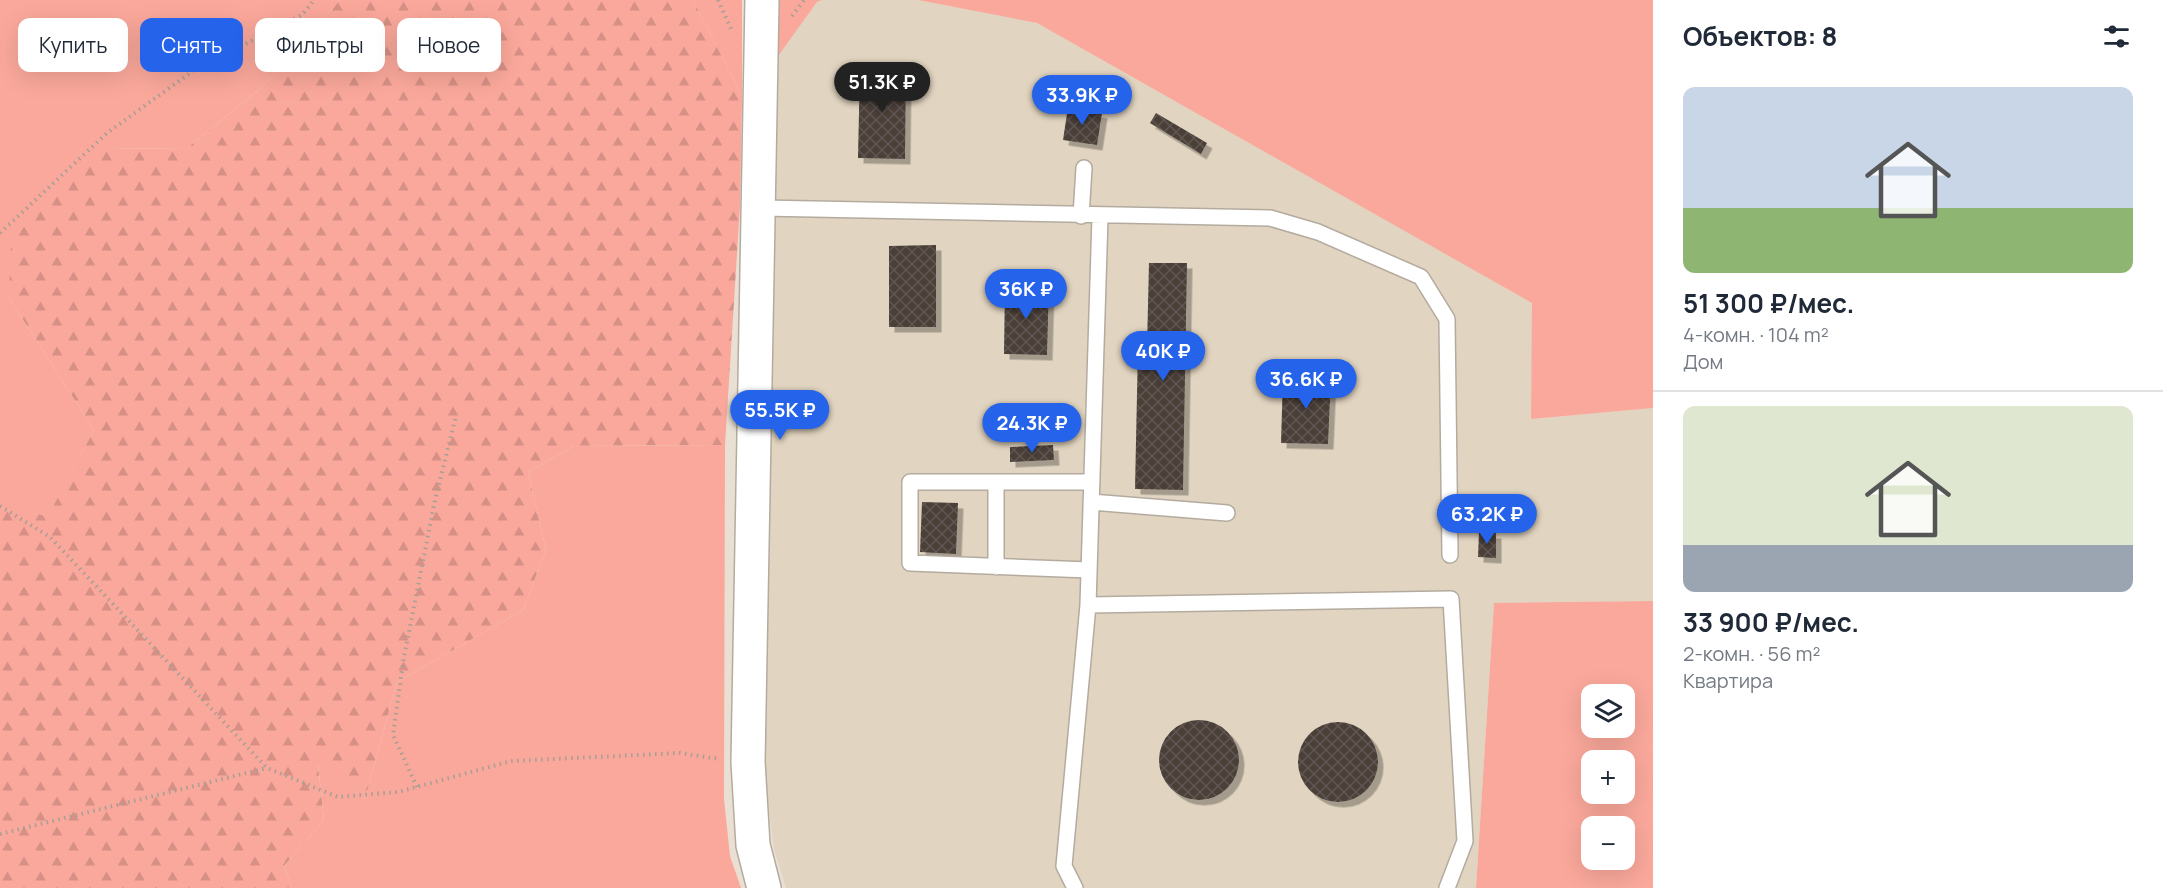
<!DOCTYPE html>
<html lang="ru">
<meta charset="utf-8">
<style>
:root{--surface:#fff;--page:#f2f2f3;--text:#1f2937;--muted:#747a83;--line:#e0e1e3;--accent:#2563eb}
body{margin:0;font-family:Manrope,sans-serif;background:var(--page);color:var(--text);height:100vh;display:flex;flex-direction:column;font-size:22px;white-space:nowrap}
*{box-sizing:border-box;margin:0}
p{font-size:20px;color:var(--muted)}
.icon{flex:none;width:33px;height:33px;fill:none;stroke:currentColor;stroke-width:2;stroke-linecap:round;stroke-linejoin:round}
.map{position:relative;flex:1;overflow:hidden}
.panel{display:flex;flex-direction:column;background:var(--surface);width:510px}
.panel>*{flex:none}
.top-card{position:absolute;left:18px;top:18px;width:570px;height:54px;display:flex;gap:12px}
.tools{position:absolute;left:1581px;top:684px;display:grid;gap:12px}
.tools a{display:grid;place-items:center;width:54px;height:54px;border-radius:12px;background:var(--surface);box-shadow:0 6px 24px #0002;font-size:30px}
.price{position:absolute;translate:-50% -51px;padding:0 14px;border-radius:21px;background:var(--accent);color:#fff;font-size:20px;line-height:39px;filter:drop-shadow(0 2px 3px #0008)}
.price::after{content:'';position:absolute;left:50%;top:36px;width:18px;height:14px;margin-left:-9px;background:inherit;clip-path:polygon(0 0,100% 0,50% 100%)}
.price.current{background:#222;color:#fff}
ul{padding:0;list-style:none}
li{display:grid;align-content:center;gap:12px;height:318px;padding:0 30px}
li+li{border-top:2px solid var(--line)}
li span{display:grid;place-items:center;height:186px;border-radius:12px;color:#555}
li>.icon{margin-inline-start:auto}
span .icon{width:108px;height:108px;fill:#fffc;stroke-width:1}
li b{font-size:26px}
h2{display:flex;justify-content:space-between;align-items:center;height:72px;padding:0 30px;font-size:26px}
.pill{padding:0 21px;border-radius:12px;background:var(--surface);box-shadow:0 6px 24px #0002;font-size:21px;line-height:54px}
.pill.current{background:var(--accent);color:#fff}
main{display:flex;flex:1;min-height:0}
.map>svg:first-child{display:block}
.built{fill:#e1d4c0}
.grass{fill:#faa89b;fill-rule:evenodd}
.forest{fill:url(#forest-firs)}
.building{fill:url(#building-cross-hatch);filter:url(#shadow)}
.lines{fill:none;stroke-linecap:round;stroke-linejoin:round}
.service-casing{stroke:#b4ab9f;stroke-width:18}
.tertiary-casing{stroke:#b4ab9f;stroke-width:36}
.path{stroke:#a69f95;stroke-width:4;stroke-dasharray:1.5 4.5;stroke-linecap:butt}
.service{stroke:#fff;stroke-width:15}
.tertiary{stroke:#fff;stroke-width:33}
</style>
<main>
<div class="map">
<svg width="1653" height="888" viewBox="0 0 1653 888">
<defs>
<pattern id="forest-firs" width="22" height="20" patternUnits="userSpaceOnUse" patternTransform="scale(1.5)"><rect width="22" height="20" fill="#faa89b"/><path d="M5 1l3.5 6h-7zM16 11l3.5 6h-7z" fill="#d69085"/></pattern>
<pattern id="building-cross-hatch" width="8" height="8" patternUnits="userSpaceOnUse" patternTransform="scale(1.5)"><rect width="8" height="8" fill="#4b3f38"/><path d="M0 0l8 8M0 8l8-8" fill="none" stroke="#615752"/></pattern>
<filter id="shadow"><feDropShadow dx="5.5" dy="5.5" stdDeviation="0" flood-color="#0004"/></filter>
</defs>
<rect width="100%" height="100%" fill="#e9e0d3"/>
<path class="built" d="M822,0H918L1037,23L1533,303L1531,419L1653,408V601L1494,603L1476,888H786L774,849L763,765L776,59L817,2Z"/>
<path class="grass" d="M0,0H340L262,87L187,148L106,149L9,298L94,430L48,517L0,509Z
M693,0H742V96Z
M777,0H822L817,2L776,59Z
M918,0H1653V408L1531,419L1532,303L1037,23Z
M725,445L724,799L730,856L741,888H292L284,866L324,820L318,763L365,799L397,682L523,610L546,550L528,472L574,446Z
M1653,601V888H1476L1494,603ZM1592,694H1624V728H1592ZM1592,760H1624V794H1592ZM1592,826H1624V860H1592Z"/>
<path class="forest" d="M340,0H693L742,96L740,206L725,445L574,446L528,472L546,550L523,610L397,682L365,799L318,764L324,820L284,866L292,888H0V509L48,516L94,430L9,298L11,241L55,192L106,149L187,148L262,87Z"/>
<path class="building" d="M860,67H906L905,159L858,158Z
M1068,107L1102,113L1097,145L1063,140Z
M1156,113L1207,143L1201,154L1150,123Z
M936,245V327H889V246Z
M1149,263H1187L1183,490L1135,489L1138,346L1147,347Z
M1005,285L1049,286L1047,355L1004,354Z
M1283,376L1331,377L1328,444L1281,443Z
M1053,445L1054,460L1010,462V447Z
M922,502L958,503L956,554L920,552Z
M1479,533H1496V558L1478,557Z
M1159 760a40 40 0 1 1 80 0a40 40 0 1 1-80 0Z
M1298 762a40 40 0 1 1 80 0a40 40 0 1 1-80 0Z"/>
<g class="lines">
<g class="service-casing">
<path id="service" d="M759,208L1270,218L1318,232L1421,277L1447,319L1450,555
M1081,216L1084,168
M996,482V567
M1091,502L1227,513
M1089,570L910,563V482H1092
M1088,605L1451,599L1465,841L1447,888
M1075,888L1064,866L1088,605L1100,217"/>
</g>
<g class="tertiary-casing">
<path id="tertiary" d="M762,0L748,762L753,845L764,888"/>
</g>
<path class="path" d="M718,0L732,31
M792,16L804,0
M0,233L107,133L193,71L302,15L314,0
M0,506L50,537L267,768L338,797L398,792L511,761L680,753L719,759
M417,787L393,735L404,657L435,500L456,416
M0,834L267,768"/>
<use href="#service" class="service"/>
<use href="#tertiary" class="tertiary"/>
</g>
</svg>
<div class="tools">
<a><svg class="icon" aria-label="layers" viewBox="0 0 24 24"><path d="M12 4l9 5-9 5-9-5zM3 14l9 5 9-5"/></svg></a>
<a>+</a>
<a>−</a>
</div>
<b class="price current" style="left:882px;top:113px">51.3K ₽</b>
<b class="price" style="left:1082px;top:126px">33.9K ₽</b>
<b class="price" style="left:1026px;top:320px">36K ₽</b>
<b class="price" style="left:1163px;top:382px">40K ₽</b>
<b class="price" style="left:1306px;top:410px">36.6K ₽</b>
<b class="price" style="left:780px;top:441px">55.5K ₽</b>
<b class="price" style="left:1032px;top:454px">24.3K ₽</b>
<b class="price" style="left:1487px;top:545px">63.2K ₽</b>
<div class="top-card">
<a class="pill">Купить</a>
<a class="pill current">Снять</a>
<a class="pill">Фильтры</a>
<a class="pill">Новое</a>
</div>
</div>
<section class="panel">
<h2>Объектов: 8<svg class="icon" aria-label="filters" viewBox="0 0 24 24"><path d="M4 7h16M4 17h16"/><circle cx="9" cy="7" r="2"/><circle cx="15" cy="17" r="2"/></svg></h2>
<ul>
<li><span style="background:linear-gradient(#c9d6e8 65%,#8fb573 0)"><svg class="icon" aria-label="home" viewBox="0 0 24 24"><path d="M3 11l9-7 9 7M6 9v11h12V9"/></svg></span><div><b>51 300 ₽/мес.</b><p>4-комн. · 104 m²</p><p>Дом</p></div></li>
<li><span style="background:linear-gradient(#dfe7d0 75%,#9aa5b1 0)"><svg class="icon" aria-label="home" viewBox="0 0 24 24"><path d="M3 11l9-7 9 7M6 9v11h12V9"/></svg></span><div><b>33 900 ₽/мес.</b><p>2-комн. · 56 m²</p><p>Квартира</p></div></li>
</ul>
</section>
</main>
